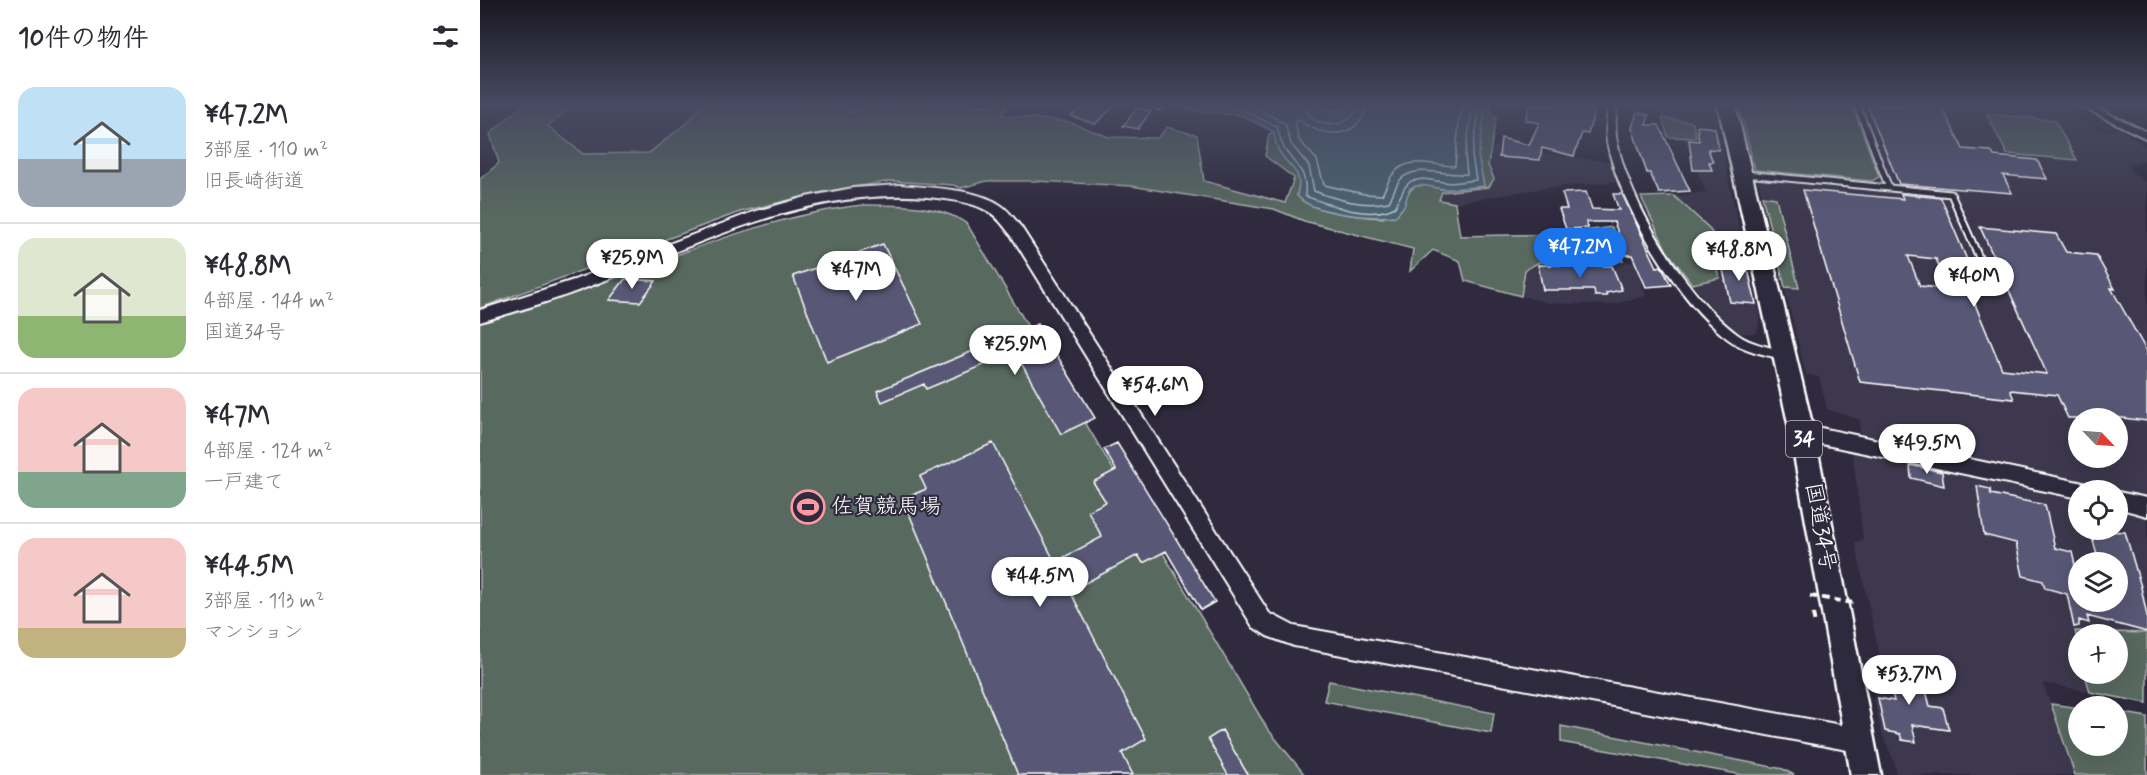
<!DOCTYPE html>
<html lang="ja">
<meta charset="utf-8">
<style>
:root{--surface:#fff;--page:#f7f7f7;--text:#2b2b33;--muted:#7c7c81;--line:#e1e1e2;--accent:#1a73e8}
body{margin:0;font-family:Mynerve,"Klee One",sans-serif;background:var(--page);color:var(--text);height:100vh;display:flex;flex-direction:column;font-size:22px;white-space:nowrap}
*{box-sizing:border-box;margin:0}
p{font-size:20px;color:var(--muted)}
.icon{flex:none;width:33px;height:33px;fill:none;stroke:currentColor;stroke-width:2;stroke-linecap:round;stroke-linejoin:round}
.map{position:relative;flex:1;overflow:hidden}
.details{display:flex;flex-direction:column;background:var(--surface);width:480px}
.details>*{flex:none}
.needle{width:39px;rotate:115deg}
.buttons{position:absolute;left:1588px;top:408px;display:grid;gap:12px}
.buttons a{display:grid;place-items:center;width:60px;height:60px;border-radius:50%;background:var(--surface);box-shadow:0 6px 24px #0002;font-size:30px}
.price{position:absolute;translate:-50% -51px;padding:0 14px;border-radius:21px;background:#fff;color:#222;font-size:20px;line-height:39px;filter:drop-shadow(0 2px 3px #0008)}
.price::after{content:'';position:absolute;left:50%;top:36px;width:18px;height:14px;margin-left:-9px;background:inherit;clip-path:polygon(0 0,100% 0,50% 100%)}
.price.selected{background:var(--accent);color:#fff}
ul{padding:0;list-style:none}
li{display:flex;align-items:center;gap:18px;height:150px;padding:0 18px}
li+li{border-top:2px solid var(--line)}
li span{display:grid;place-items:center;flex:none;width:168px;height:120px;border-radius:18px;color:#555}
li>.icon{margin-inline-start:auto}
span .icon{width:72px;height:72px;fill:#fffc;stroke-width:1}
li b{font-size:26px}
h2{display:flex;justify-content:space-between;align-items:center;height:72px;padding:0 18px;font-size:26px}
main{display:flex;flex:1;min-height:0}
.map>svg:first-child{display:block}
.built{fill:#3c384e;fill-rule:evenodd}
.green{fill:#586960;stroke:#acb4b0;stroke-width:1.5}
.water{fill:#4b6473;stroke:#93a2ab;stroke-width:1.5}
.lines{fill:none;stroke-linecap:round;stroke-linejoin:round}
.shore{stroke:#b7c1c7;stroke-width:1.5}
.building{fill:#595976;stroke:#fff;stroke-width:1.5;fill-rule:evenodd}
.lane-casing{stroke:#fff;stroke-width:9}
.street-casing{stroke:#fff;stroke-width:4}
.secondary-casing{stroke:#fff;stroke-width:4}
.highway-casing{stroke:#fff;stroke-width:5}
.path{stroke:#fff;stroke-width:4;stroke-dasharray:7 5;stroke-linecap:butt}
.lane{stroke:#2f2a3d;stroke-width:5}
.street{fill:#2f2a3d;fill-rule:evenodd}
.secondary{fill:#2f2a3d;fill-rule:evenodd}
.highway{fill:#2f2a3d;fill-rule:evenodd}
.path-bridge{stroke:#fff;stroke-width:4;stroke-dasharray:7 5;stroke-linecap:butt}
.labels{text-anchor:middle;dominant-baseline:central;stroke-width:4.5;stroke-linejoin:round;paint-order:stroke}
.shield{fill:#2f2a3d;stroke:#c1bfc5;stroke-width:1.5}
.shield-label{font-size:21px;font-weight:bold;fill:#fff}
.poi-label{font-size:22px;fill:#fff;stroke:#2f2a3d;text-anchor:start}
.street-label{font-size:22px;fill:#fff;stroke:#2f2a3d}
</style>
<main>
<section class="details">
<h2>10件の物件<svg class="icon" aria-label="filters" viewBox="0 0 24 24"><path d="M4 7h16M4 17h16"/><circle cx="9" cy="7" r="2"/><circle cx="15" cy="17" r="2"/></svg></h2>
<ul>
<li><span style="background:linear-gradient(#bfe0f5 60%,#9aa5b1 0)"><svg class="icon" aria-label="home" viewBox="0 0 24 24"><path d="M3 11l9-7 9 7M6 9v11h12V9"/></svg></span><div><b>¥47.2M</b><p>3部屋 · 110 m²</p><p>旧長崎街道</p></div></li>
<li><span style="background:linear-gradient(#dfe7d0 65%,#8fb573 0)"><svg class="icon" aria-label="home" viewBox="0 0 24 24"><path d="M3 11l9-7 9 7M6 9v11h12V9"/></svg></span><div><b>¥48.8M</b><p>4部屋 · 144 m²</p><p>国道34号</p></div></li>
<li><span style="background:linear-gradient(#f6c9c9 70%,#7fa58c 0)"><svg class="icon" aria-label="home" viewBox="0 0 24 24"><path d="M3 11l9-7 9 7M6 9v11h12V9"/></svg></span><div><b>¥47M</b><p>4部屋 · 124 m²</p><p>一戸建て</p></div></li>
<li><span style="background:linear-gradient(#f6c9c9 75%,#c2b280 0)"><svg class="icon" aria-label="home" viewBox="0 0 24 24"><path d="M3 11l9-7 9 7M6 9v11h12V9"/></svg></span><div><b>¥44.5M</b><p>3部屋 · 113 m²</p><p>マンション</p></div></li>
</ul>
</section>
<div class="map">
<svg width="1667" height="775" viewBox="0 0 1667 775">
<rect width="100%" height="100%" fill="#2f2a3d"/>
<filter id="ink" filterUnits="userSpaceOnUse"><feTurbulence type="fractalNoise" baseFrequency=".0167" numOctaves="2"/><feDisplacementMap in="SourceGraphic" scale="12" xChannelSelector="R" yChannelSelector="G"/><feConvolveMatrix kernelMatrix="1 2 1 2 8 2 1 2 1" color-interpolation-filters="sRGB"/></filter>
<g filter="url(#ink)">
<path class="built" d="M93,105H222L210,120L169,153L103,154L68,126Z
M1182,105H1236L1249,182L1280,314L1277,333L1254,334L1212,284L1240,278L1234,263L1248,256L1228,227L1194,196L1226,192L1204,138H1216L1213,122L1182,118Z
M1259,105H1591L1595,119L1626,132L1639,128L1667,148V160L1649,164L1650,170L1666,183L1667,188V502L1638,494V490H1624L1528,466L1380,434V420L1347,409L1339,377L1326,375ZM1599,418H1638V458H1599Z
M1011,147L1133,162L1142,181L1064,188L975,203L959,201L962,192L1014,179L1008,165Z
M1143,261L1154,263L1166,296L1131,305L1069,303L1041,296L1045,270L1059,262Z
M1372,448L1599,498V530H1638V507L1667,516V633L1596,631L1599,647V674H1605L1610,692L1563,683L1595,775H1417L1413,759L1401,732L1386,659L1400,657L1375,543L1383,539ZM1599,562H1638V602H1599Z"/>
<path class="green" d="M43,105H93L68,126L103,154L169,153L210,120L222,105H373L368,113L398,105H528L522,115L589,122L629,137L678,138L687,127L717,135L724,181L805,203L814,178L785,156L789,134L794,132C795,138 796,146 799,151C811,170 824,169 817,195C828,212 883,217 903,218L935,186L947,185L961,189L1004,186L998,156L1006,105H1011L1010,111L1016,117L1008,165L1014,179L1009,187L962,192L959,200L975,203L980,236L1082,234L1132,227L1143,261L1059,262L1045,270L1041,296L985,281L980,261L953,250L930,271L933,249L824,221L794,209L651,186L556,181H507L481,188L473,185L411,181L343,192L260,212L0,308V179L19,163L10,134Z
M1259,105H1370L1375,113L1399,177L1392,181L1275,170Z
M1507,114L1574,120L1597,160L1527,154Z
M1182,118L1213,122L1216,138L1188,137Z
M1194,196L1228,227L1248,256L1234,263L1240,278L1212,284L1187,251L1161,197Z
M1282,196L1296,198L1319,288L1305,287Z
M383,205C417,205 459,204 487,224L787,728L825,775H0V323C130,290 249,220 383,205Z
M1595,631L1667,633V703L1610,692L1605,674H1638V634H1599V647Z
M849,681L1014,713L1011,733L844,701Z
M1571,704L1599,708V746H1638V712L1667,717V775H1595Z
M1081,726L1303,769L1314,775H1263L1081,742Z"/>
<path class="water" d="M694,105H831L855,110L874,105H1006L998,156L1004,186C991,187 978,189 964,189C952,188 942,182 930,188L924,206L916,216C894,219 829,214 817,195C824,169 810,170 799,151C796,146 795,138 794,132L761,115L719,112Z"/>
<g class="lines">
<path class="shore" d="M717,105L763,110L797,127C799,134 801,143 805,150C818,169 827,170 825,196C850,205 890,221 915,207L925,187L931,181L943,179L971,183L996,180L992,155L1000,105
M772,105L805,124L811,144L829,166L834,191C858,200 883,207 909,202C913,195 915,186 920,180C936,163 967,176 987,174L985,155L993,105
M824,105C832,131 870,131 878,105
M887,105C879,140 843,139 819,120L815,122L819,140L837,160L844,185L884,194L902,195C906,188 908,179 914,173C929,155 955,166 975,166L979,121L984,105"/>
</g>
<path class="building" d="M603,105H636L615,124L591,116Z
M1050,105H1090L1115,109L1108,134L1102,133L1094,156L1062,148L1060,160L1019,157L1021,138L1049,145L1059,123L1045,120Z
M1387,105H1461L1483,149L1511,151L1514,156L1557,160L1567,179L1523,175L1532,193L1419,184Z
M657,108L671,111L658,129L643,126Z
M1157,112L1169,115L1166,125H1179L1210,191L1179,193L1170,173H1167L1152,128Z
M1217,126L1235,128L1239,150L1228,149L1233,162H1229L1232,170H1213L1209,140L1219,141Z
M1323,190L1423,199L1421,194L1461,198L1493,274L1482,273L1522,369L1567,374L1500,227L1576,234L1586,252L1616,255L1635,289L1631,288L1667,352V421L1617,415L1619,418H1588L1577,395L1530,390L1534,399L1380,382ZM1428,256L1456,259L1469,289L1440,286Z
M1106,192L1112,209L1139,210L1133,194H1142L1177,267L1181,266L1191,285L1166,287L1152,255H1146L1134,222H1106L1108,228L1086,229L1079,209H1087L1082,193Z
M403,244L442,324L347,362L313,276Z
M1250,259L1266,261L1276,304L1250,302L1242,265Z
M1058,265L1132,266L1142,290L1126,293L1127,296H1115L1114,290H1063Z
M145,279L176,281L160,302L129,300Z
M558,324L615,418L581,434L535,352L446,389L444,384L402,402L397,391Z
M513,443L575,562L622,537L608,511L626,502L613,482L636,470L624,449L637,443L735,602L721,610L686,551L663,563L658,555L590,591L666,739L642,753L653,775H538L423,499L446,489L440,476Z
M1430,465L1462,472L1464,486L1431,478Z
M1497,486L1510,489L1511,494L1565,505L1575,548L1592,552L1599,582V602L1629,608L1628,602H1638V562H1619L1610,530L1645,532L1661,587L1667,616V632L1607,616L1609,623L1599,620V626L1594,627L1587,594L1565,588L1563,581L1543,576L1536,543L1504,535Z
M1406,667L1441,672L1450,706L1463,708L1469,730L1432,725L1436,742L1422,740L1420,734L1405,731L1398,698L1414,701Z
M742,730L768,775H748L728,739Z"/>
<g class="lines">
<g class="lane-casing">
<path id="lane" d="M1377,105L1409,188
M1265,174L1471,194L1513,289"/>
</g>
<g class="street-casing">
<path id="street" d="M670,105H682L684,107L679,110Z
M1128,105H1137C1136,117 1134,130 1137,142C1150,204 1206,296 1257,334C1272,345 1291,347 1308,352L1310,355L1308,358L1304,359C1285,355 1264,351 1248,339C1197,301 1140,205 1127,142C1125,130 1127,117 1128,105Z
M1599,105H1611L1667,132V139Z"/>
</g>
<g class="secondary-casing">
<path id="secondary" d="M420,185C449,188 497,188 522,206C530,212 535,220 541,227L789,613L814,626L1378,728L1386,732L1390,740L1386,748L1378,752L814,646L787,636L773,627L531,235C524,227 518,217 509,212C491,201 467,199 447,197C327,187 217,245 108,287C73,301 36,311 0,322V310L94,280L273,212L326,197L373,188Z
M1322,424L1599,482L1606,484L1609,490H1599V498L1322,440L1315,437L1313,432L1315,427Z
M1638,492L1667,498V516L1638,508Z"/>
</g>
<g class="highway-casing">
<path id="highway" d="M1238,105H1255L1334,432L1401,775H1371L1310,432Z"/>
</g>
<path class="path" d="M1333,614L1335,623"/>
<use href="#lane" class="lane"/>
<use href="#street" class="street"/>
<use href="#secondary" class="secondary"/>
<use href="#highway" class="highway"/>
<path class="path-bridge" d="M1330,596L1374,603"/>
</g>
</g>
<linearGradient id="sky" x2="0" y2="1"><stop stop-color="#1a1722"/><stop offset="0.49" stop-color="#474a62"/><stop offset="1" stop-color="#474a62" stop-opacity="0"/></linearGradient>
<rect width="1667" height="214" fill="url(#sky)"/>
<defs>
<g id="stadium-ring" transform="scale(1.725)"><circle r="9.5" fill="#2f2a3d" stroke="#ff9aa2" stroke-width="1.5"/><path d="M0-5a6.5 5 0 1 0 0 10a6.5 5 0 1 0 0-10ZM-3.5-1.8h7v3.6h-7Z" fill="#ff9aa2"/></g>
</defs>
<g fill-rule="evenodd">
<use href="#stadium-ring" x="328" y="507"/>
</g>
<g class="labels">
<rect class="shield" x="1306" y="421" width="36" height="36" rx="4.5"/>
<g class="shield-label">
<text x="1324" y="439">34</text>
</g>
<g class="poi-label">
<text x="351" y="507">佐賀競馬場</text>
</g>
<g class="street-label">
<text transform="translate(1340 527) rotate(80)">国道34号</text>
</g>
</g>
</svg>
<div class="buttons">
<a><svg class="needle" viewBox="-14 -14 28 28"><path d="M0-13l5 13h-10z" fill="#e53935"/><path d="M0 13l5-13h-10z" fill="#7c7c81"/></svg></a>
<a><svg class="icon" aria-label="locate" viewBox="0 0 24 24"><circle cx="12" cy="12" r="6"/><path d="M12 2v4M12 18v4M2 12h4M18 12h4"/></svg></a>
<a><svg class="icon" aria-label="layers" viewBox="0 0 24 24"><path d="M12 4l9 5-9 5-9-5zM3 14l9 5 9-5"/></svg></a>
<a>+</a>
<a>−</a>
</div>
<b class="price selected" style="left:1100px;top:279px">¥47.2M</b>
<b class="price" style="left:1259px;top:282px">¥48.8M</b>
<b class="price" style="left:152px;top:290px">¥25.9M</b>
<b class="price" style="left:376px;top:302px">¥47M</b>
<b class="price" style="left:1494px;top:308px">¥40M</b>
<b class="price" style="left:535px;top:376px">¥25.9M</b>
<b class="price" style="left:675px;top:417px">¥54.6M</b>
<b class="price" style="left:1447px;top:475px">¥49.5M</b>
<b class="price" style="left:560px;top:608px">¥44.5M</b>
<b class="price" style="left:1429px;top:706px">¥53.7M</b>
</div>
</main>
